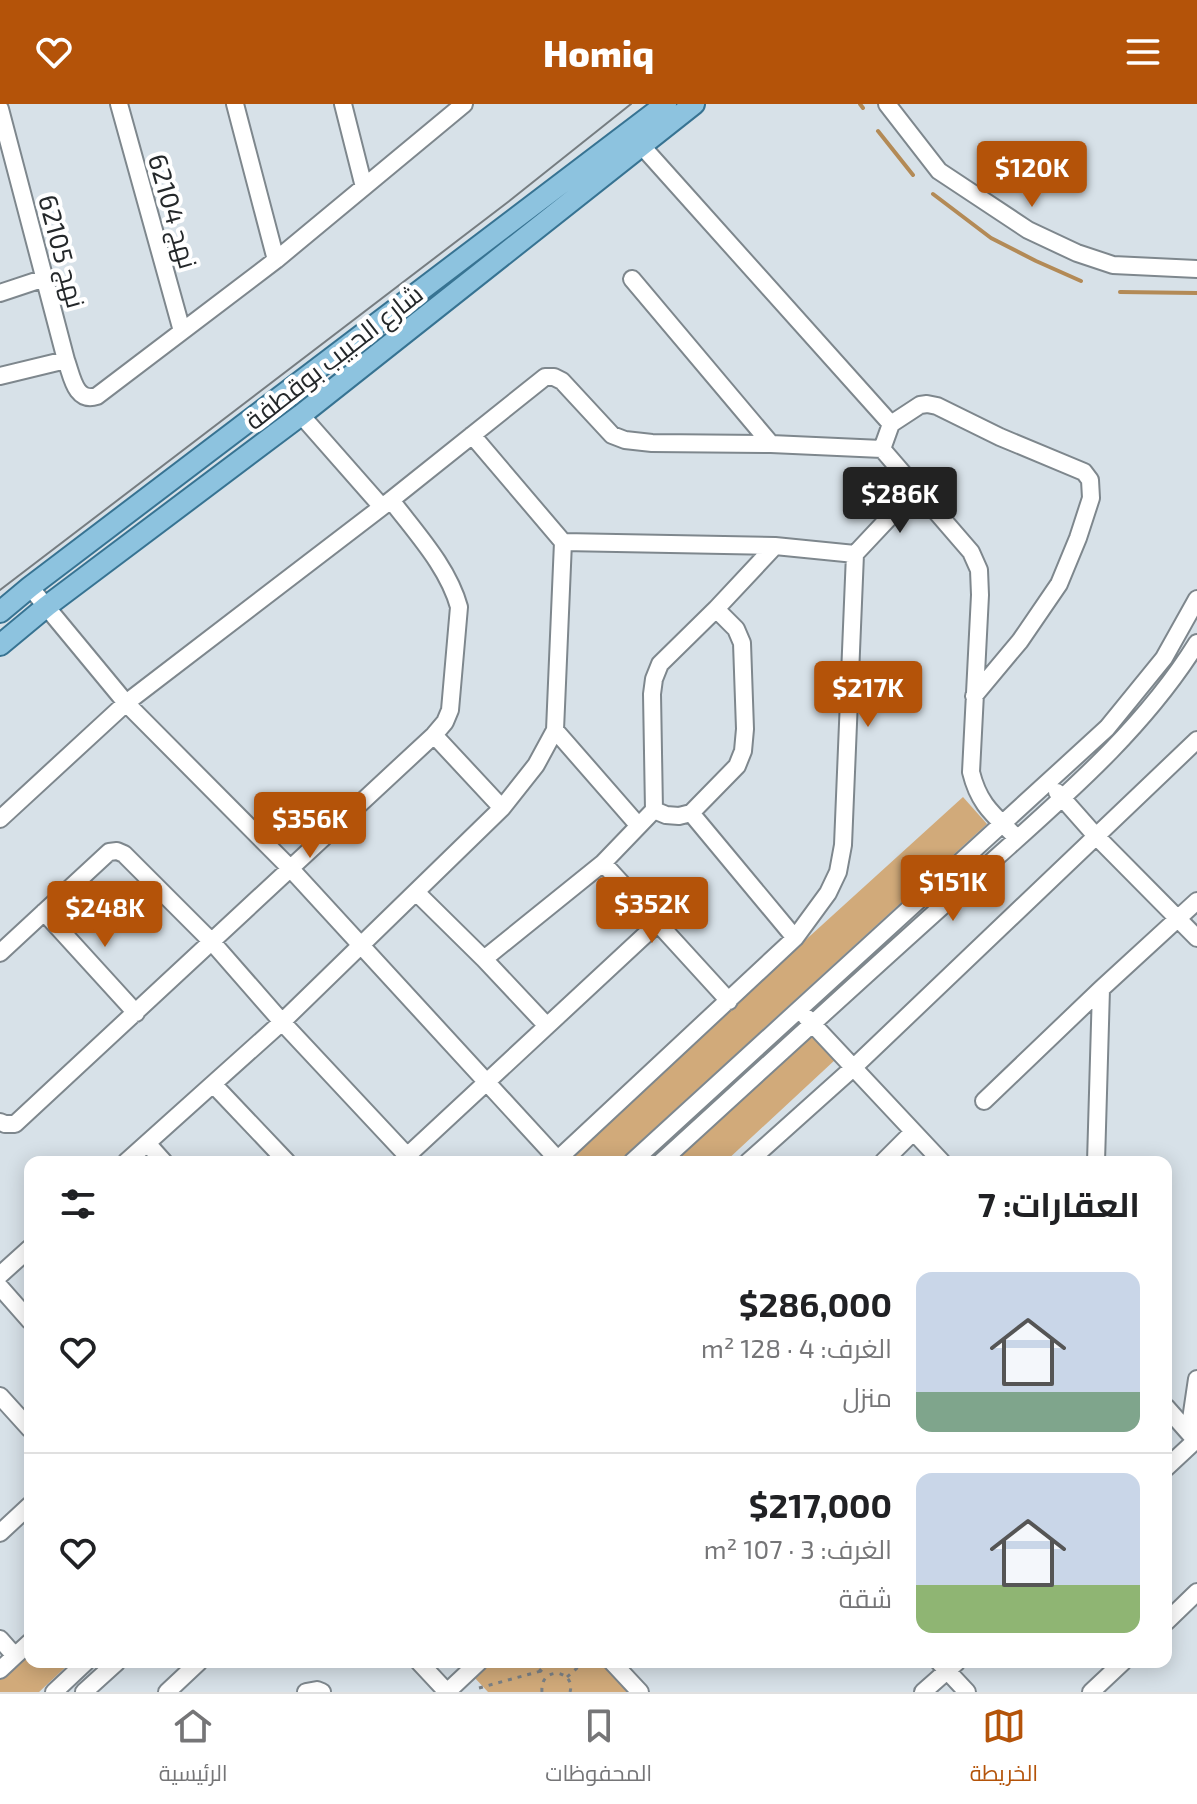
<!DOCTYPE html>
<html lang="ar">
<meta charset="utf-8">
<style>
:root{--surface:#fff;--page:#f6f6f6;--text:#202124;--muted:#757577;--line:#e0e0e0;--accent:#b45309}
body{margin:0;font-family:"Exo 2",Cairo,sans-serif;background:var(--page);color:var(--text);direction:rtl;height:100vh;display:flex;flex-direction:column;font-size:30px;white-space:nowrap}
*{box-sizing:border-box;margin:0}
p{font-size:26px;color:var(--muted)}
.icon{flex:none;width:44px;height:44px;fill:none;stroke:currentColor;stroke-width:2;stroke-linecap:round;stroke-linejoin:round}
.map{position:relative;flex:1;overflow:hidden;direction:ltr}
.side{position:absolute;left:24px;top:1052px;width:1148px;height:512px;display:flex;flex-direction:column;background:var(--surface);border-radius:16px;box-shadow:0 4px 20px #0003;direction:rtl}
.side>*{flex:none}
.price{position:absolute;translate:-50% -68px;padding:0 18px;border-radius:8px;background:var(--accent);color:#fff;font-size:26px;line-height:52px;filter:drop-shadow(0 2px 4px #0008)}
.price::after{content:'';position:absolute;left:50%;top:48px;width:24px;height:18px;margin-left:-12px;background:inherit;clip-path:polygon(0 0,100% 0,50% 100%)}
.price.active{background:#222;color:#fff}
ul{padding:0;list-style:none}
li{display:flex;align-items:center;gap:24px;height:200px;padding:0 32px}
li+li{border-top:2px solid var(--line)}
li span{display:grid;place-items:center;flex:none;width:224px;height:160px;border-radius:16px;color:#555}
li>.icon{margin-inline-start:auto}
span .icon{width:96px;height:96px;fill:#fffc;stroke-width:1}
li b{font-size:34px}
h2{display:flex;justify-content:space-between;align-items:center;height:96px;padding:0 32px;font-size:34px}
header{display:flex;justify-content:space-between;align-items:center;height:104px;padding:0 32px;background:var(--accent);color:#fff;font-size:36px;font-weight:800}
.dock{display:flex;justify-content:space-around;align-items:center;height:112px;border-top:2px solid var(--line);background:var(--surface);font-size:22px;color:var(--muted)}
.dock a{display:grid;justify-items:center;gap:4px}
.dock .active{color:var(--accent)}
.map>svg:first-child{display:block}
.green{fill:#d1aa7a}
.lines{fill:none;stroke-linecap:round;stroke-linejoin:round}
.stream{stroke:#b38a56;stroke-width:4}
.minor-casing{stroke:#7e878d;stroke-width:20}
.major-casing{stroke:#377392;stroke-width:24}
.path{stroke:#7a8186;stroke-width:3;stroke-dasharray:4 6;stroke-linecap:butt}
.minor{stroke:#fff;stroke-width:16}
.major{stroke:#8dc3df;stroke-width:20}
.tram{stroke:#767d81;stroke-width:2}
.labels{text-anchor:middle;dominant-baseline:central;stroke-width:8;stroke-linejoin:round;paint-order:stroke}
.street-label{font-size:26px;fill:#24282a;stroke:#fff}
</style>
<header><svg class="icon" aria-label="menu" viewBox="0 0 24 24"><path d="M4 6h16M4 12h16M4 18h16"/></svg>Homiq<svg class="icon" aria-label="heart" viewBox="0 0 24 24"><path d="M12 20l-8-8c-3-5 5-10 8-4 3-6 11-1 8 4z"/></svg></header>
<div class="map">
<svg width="1197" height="1588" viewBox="0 0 1197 1588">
<rect width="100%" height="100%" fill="#d7e1e8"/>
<path class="green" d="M963,693L987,720L618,1058H565L563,1056Z
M811,928L836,955L725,1058H672Z
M30,1544V1558H71L39,1588H0V1571Z
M490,1558H601L630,1588H488L474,1573Z"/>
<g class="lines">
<path class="stream" d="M860,0L863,4
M878,27L913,71
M933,90L991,134L1036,157L1081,177
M1120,188L1197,189"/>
<g class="minor-casing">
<path id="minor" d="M119,0L182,227
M235,0L276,156
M343,0L364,83
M887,0L939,67L1028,126L1077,149L1113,161L1197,165
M0,5L66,256C72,272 75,299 97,292L276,156L464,0
M641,41L891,320
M632,175L771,340
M0,189L45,174
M0,272L66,256
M301,311L382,403
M882,345L891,320L920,301L927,300L937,302L1000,333L1084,368L1090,376L1091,394L1078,434L1059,480L1020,537L974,592
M563,438L775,442L855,450
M30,483L126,599L290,764L560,1058
M555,626L638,721
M434,631L502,704
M1057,688L1095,731L1197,834
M654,706L666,711L679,712L691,709L737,662L743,647L745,625L742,539L736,525L716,505
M691,709L795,834
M0,715L126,599L391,396L545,273H554L562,277L612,331L625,336L652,339L771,340L882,345L971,448L979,466L980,491L971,668C979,701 994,711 1017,734
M603,759L729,897
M416,788L484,855L547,922
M44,808L136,909
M0,849L109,748L117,747L124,750L212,838L282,918L413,1058
M484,855L603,759L654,706L652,590L654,575L660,560L716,505L775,442
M806,913L942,1058
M213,980L287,1058
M984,997L1101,885L1197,797
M0,1018L5,1020H15L434,631L445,618L450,606L459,503C448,463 416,429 391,396
M147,1039L164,1058
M407,1052L659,818
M558,1055L795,834L828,789L838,768L843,741L855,450L917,384
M126,1058L282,918L502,704L536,661L555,626L563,438L472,331
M632,1058L1107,624L1164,554L1197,495
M661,1058C763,965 864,872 967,780C1049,705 1138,634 1197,539
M748,1058L853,964L1197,636
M883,1058L913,1028
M1096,1058L1101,885
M0,1171L30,1144
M0,1183L30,1217
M0,1292L30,1325
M1166,1303L1197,1338
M1189,1329L1197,1275
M1166,1364L1196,1336
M0,1429L30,1401
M1166,1518L1197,1488
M0,1535L15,1552
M419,1558L447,1588
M612,1558L640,1588
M939,1558L967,1588
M0,1566L30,1538
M54,1588L86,1558
M84,1588L117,1558
M167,1588L199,1558
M306,1588L317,1586L322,1588
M447,1588L479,1558
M923,1588L957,1558
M1091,1588L1123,1558"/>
</g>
<g class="major-casing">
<path id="major" d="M0,508L30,483L666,0
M0,541L47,502L301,311L694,0"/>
</g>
<path class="path" d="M532,1558L546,1572
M567,1573L584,1558
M479,1584L541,1567
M542,1588C541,1577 546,1570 557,1569C567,1571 573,1578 570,1588"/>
<use href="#minor" class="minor"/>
<use href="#major" class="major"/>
<path class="tram" d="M0,486L508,98L631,0"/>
</g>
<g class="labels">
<g class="street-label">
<text transform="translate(174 107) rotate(74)">نهج 62104</text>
<text transform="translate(63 147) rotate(75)">نهج 62105</text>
<text transform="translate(333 252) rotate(-38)">شارع الحبيب بوقطفة</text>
</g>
</g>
</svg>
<b class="price" style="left:1032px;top:105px">$120K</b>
<b class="price active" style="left:900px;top:431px">$286K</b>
<b class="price" style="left:868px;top:625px">$217K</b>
<b class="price" style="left:310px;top:756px">$356K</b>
<b class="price" style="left:953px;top:819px">$151K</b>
<b class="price" style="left:652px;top:841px">$352K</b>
<b class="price" style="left:105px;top:845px">$248K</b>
<section class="side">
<h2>العقارات: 7<svg class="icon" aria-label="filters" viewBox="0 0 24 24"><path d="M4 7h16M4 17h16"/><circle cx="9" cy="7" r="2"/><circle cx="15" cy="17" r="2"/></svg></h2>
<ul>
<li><span style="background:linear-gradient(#c9d6e8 75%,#7fa58c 0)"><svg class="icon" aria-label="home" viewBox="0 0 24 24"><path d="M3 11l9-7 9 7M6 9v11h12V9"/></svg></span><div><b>$286,000</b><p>الغرف: 4 · 128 m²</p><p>منزل</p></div><svg class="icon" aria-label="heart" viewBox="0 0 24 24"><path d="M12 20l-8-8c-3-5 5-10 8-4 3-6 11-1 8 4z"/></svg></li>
<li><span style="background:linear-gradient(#c9d6e8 70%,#8fb573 0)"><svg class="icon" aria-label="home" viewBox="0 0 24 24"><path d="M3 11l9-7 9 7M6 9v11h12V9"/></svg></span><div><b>$217,000</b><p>الغرف: 3 · 107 m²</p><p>شقة</p></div><svg class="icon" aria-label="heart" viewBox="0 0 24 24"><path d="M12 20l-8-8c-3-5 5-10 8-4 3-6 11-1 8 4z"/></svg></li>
</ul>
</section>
</div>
<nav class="dock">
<a class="active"><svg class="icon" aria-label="map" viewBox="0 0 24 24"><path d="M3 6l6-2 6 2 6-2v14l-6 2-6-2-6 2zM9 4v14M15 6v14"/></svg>الخريطة</a>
<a><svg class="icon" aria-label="saved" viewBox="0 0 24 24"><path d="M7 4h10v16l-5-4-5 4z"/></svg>المحفوظات</a>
<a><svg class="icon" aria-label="home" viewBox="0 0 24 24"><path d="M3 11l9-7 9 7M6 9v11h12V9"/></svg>الرئيسية</a>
</nav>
